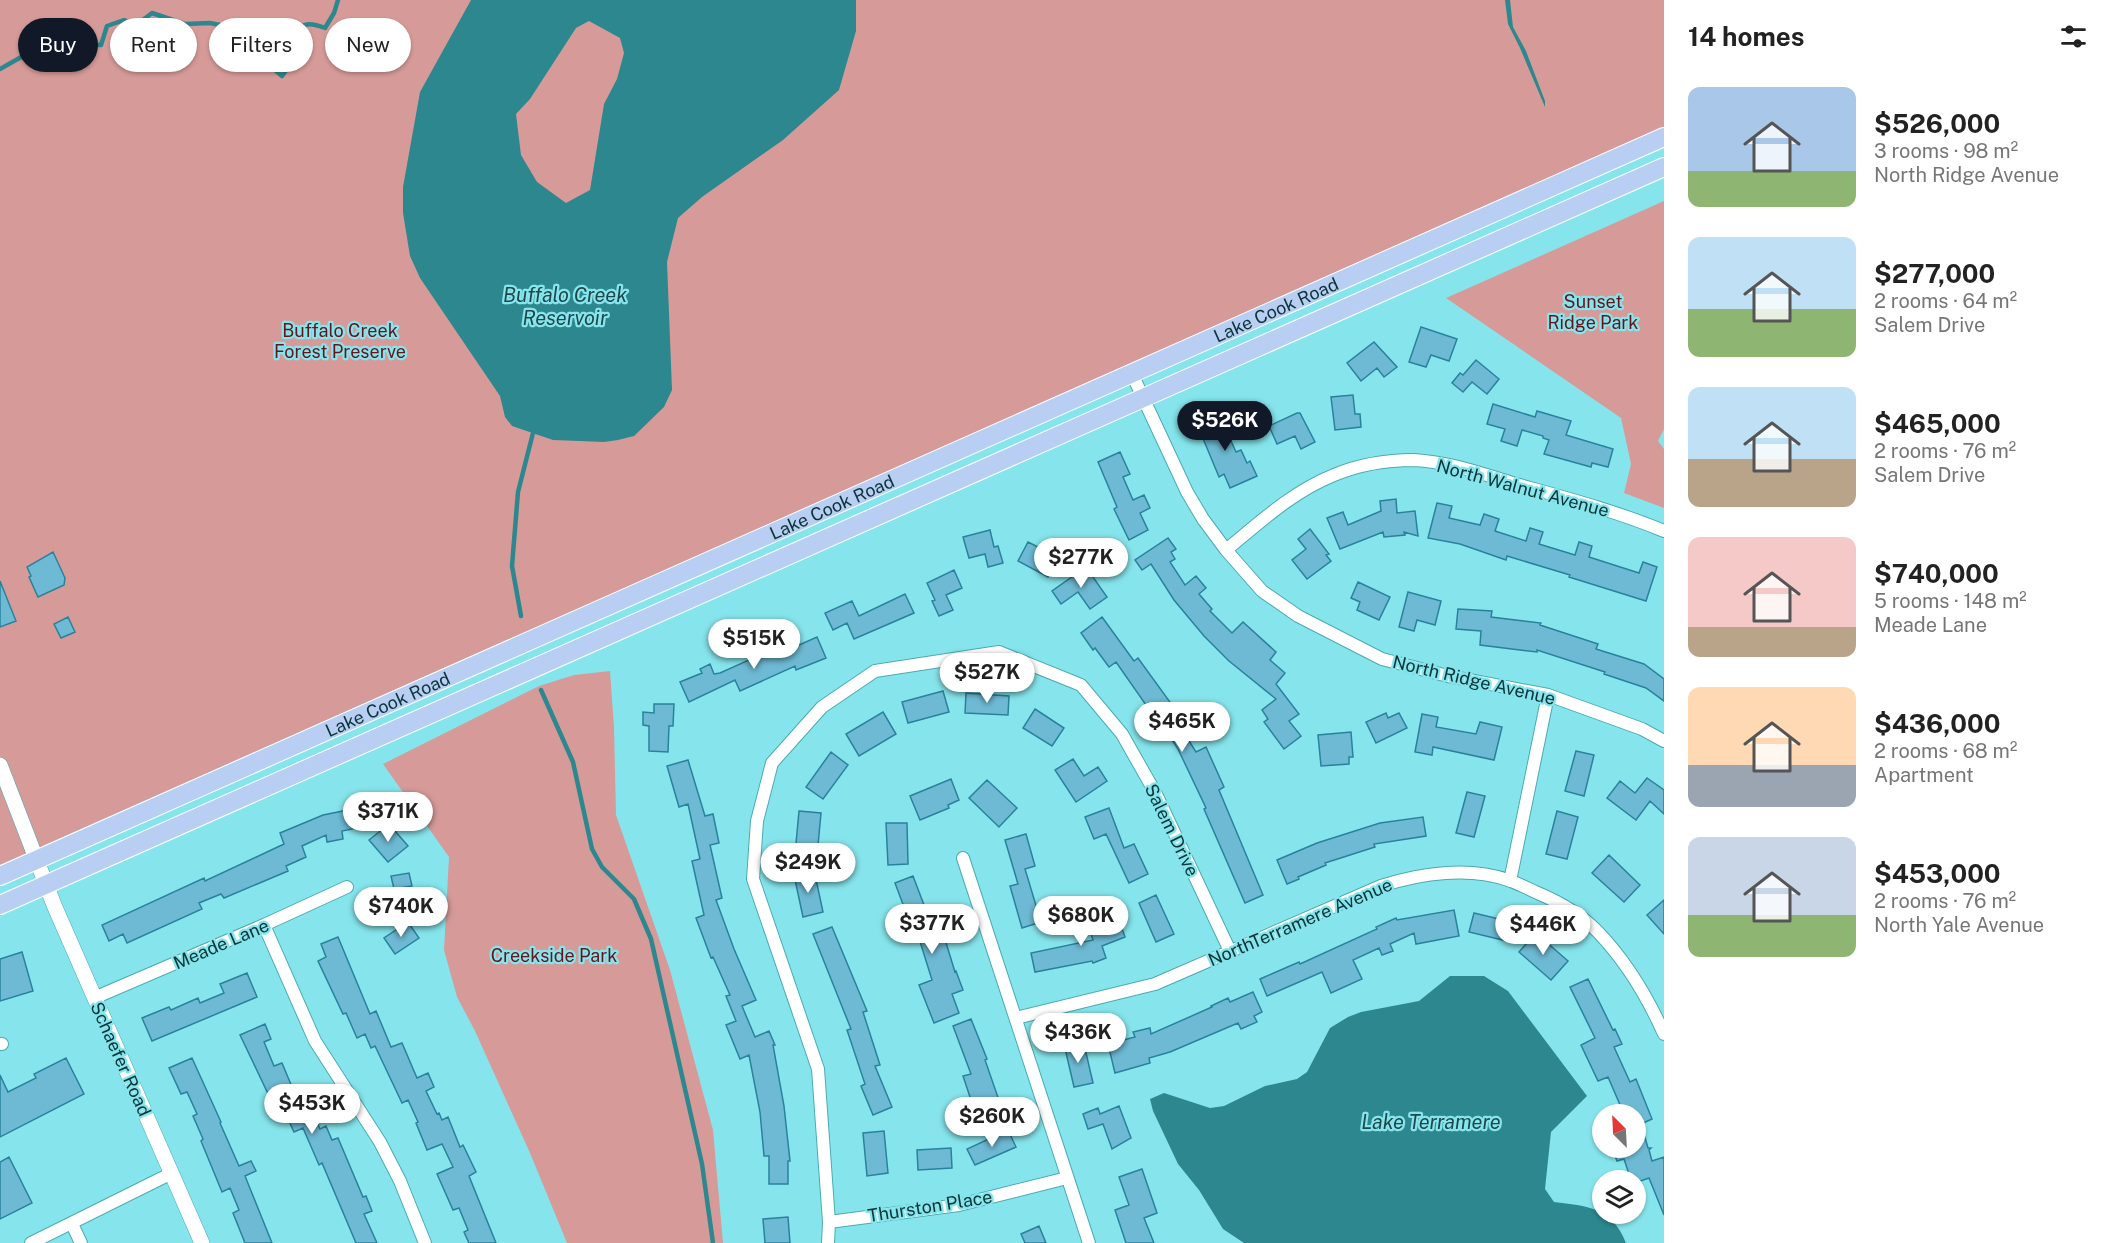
<!DOCTYPE html>
<meta charset="utf-8">
<style>
:root{--surface:#fff;--page:#f2f2f2;--text:#222;--muted:#767676;--accent:#111827}
body{margin:0;font-family:"Public Sans",sans-serif;background:var(--page);color:var(--text);height:100vh;display:flex;flex-direction:column;font-size:22px;white-space:nowrap}
*{box-sizing:border-box;margin:0}
p{font-size:20px;color:var(--muted)}
.icon{flex:none;width:33px;height:33px;fill:none;stroke:currentColor;stroke-width:2;stroke-linecap:round;stroke-linejoin:round}
.map{position:relative;flex:1;overflow:hidden}
.details{display:flex;flex-direction:column;background:var(--surface);width:450px}
.details>*{flex:none}
.banner{position:absolute;left:18px;top:18px;width:570px;height:54px;display:flex;gap:12px}
.needle{width:39px;rotate:336deg}
.tools{position:absolute;left:1592px;top:1104px;display:grid;gap:12px}
.tools a{display:grid;place-items:center;width:54px;height:54px;border-radius:50%;background:var(--surface);box-shadow:0 2px 4px #0004;font-size:30px}
.price{position:absolute;translate:-50% -51px;padding:0 14px;border-radius:21px;background:#fff;color:#222;font-size:20px;line-height:39px;filter:drop-shadow(0 2px 3px #0008)}
.price::after{content:'';position:absolute;left:50%;top:36px;width:18px;height:14px;margin-left:-9px;background:inherit;clip-path:polygon(0 0,100% 0,50% 100%)}
.price.selected{background:var(--accent);color:#fff}
ul{padding:0;list-style:none}
li{display:flex;align-items:center;gap:18px;height:150px;padding:0 24px}
li span{display:grid;place-items:center;flex:none;width:168px;height:120px;border-radius:12px;color:#555}
li>.icon{margin-inline-start:auto}
span .icon{width:72px;height:72px;fill:#fffc;stroke-width:1}
li b{font-size:26px}
h2{display:flex;justify-content:space-between;align-items:center;height:72px;padding:0 24px;font-size:26px}
.pill{padding:0 21px;border-radius:27px;background:var(--surface);box-shadow:0 2px 4px #0004;font-size:21px;line-height:54px}
.pill.selected{background:var(--accent);color:#fff}
main{display:flex;flex:1;min-height:0}
.map>svg:first-child{display:block}
.green{fill:#d69b99}
.water{fill:#2c888e;fill-rule:evenodd}
.lines{fill:none;stroke-linecap:round;stroke-linejoin:round}
.stream{stroke:#2c888e;stroke-width:4.5}
.building{fill:#6ebad4;stroke:#29829c;stroke-width:1.5}
.minor-casing{stroke:#4aabb2;stroke-width:14}
.tertiary-casing{stroke:#4aabb2;stroke-width:16}
.primary-casing{stroke:#fff;stroke-width:20}
.minor{stroke:#fff;stroke-width:12}
.tertiary{stroke:#fff;stroke-width:15}
.primary{stroke:#b9cef3;stroke-width:18}
.labels{text-anchor:middle;dominant-baseline:central;stroke-width:4.5;stroke-linejoin:round;paint-order:stroke}
.park-label{font-size:18px;fill:#65141b;stroke:#86e5ec}
.street-label{font-size:18px;fill:#0a3538;stroke:#86e5ec}
.water-label{font-size:20px;font-style:italic;fill:#1f474a;stroke:#86e5ec}
</style>
<main>
<div class="map">
<svg width="1664" height="1243" viewBox="0 0 1664 1243">
<rect width="100%" height="100%" fill="#86e5ec"/>
<path class="green" d="M0,0H1664V127L0,865Z
M1664,201V429L1658,441L1664,449V508L1624,493L1631,464L1621,418L1446,298Z
M610,671L614,727L616,815L670,970L713,1130L723,1243H567L530,1153L475,1031L457,997L444,950L449,857L383,764L539,686L574,675Z"/>
<path class="water" d="M471,0H856V31L839,90L783,140L702,197L678,218L667,262L672,390L664,407L634,436L618,440L604,442L553,440L512,426L505,417L500,396L420,278L410,256L403,213V187L420,92ZM589,21L620,38L624,53L617,79L604,104L590,190L566,203L537,182L521,155L516,114L530,99L576,28Z
M1505,0H1510L1513,27L1526,51L1545,101V107L1520,48L1508,24Z
M1450,976H1484L1508,991L1587,1096L1551,1132L1545,1189L1554,1202C1587,1206 1612,1207 1626,1243H1244L1223,1229L1199,1190L1178,1164L1153,1111L1150,1099L1164,1093L1210,1108L1224,1106L1265,1086L1297,1079L1307,1072L1330,1028L1348,1017L1361,1012L1419,1001Z"/>
<g class="lines">
<path class="stream" d="M0,69L23,56L37,61V49L47,44L54,56L79,44L101,45L107,26L124,20L135,26L152,13L185,24L210,23L225,26L253,63L268,64L282,76C285,71 292,65 294,60C301,38 291,15 325,28L334,13L338,0
M521,616L512,566L518,492L533,433
M541,690L573,762L592,849L602,867L634,899L651,939L702,1164L713,1243"/>
</g>
<path class="building" d="M1421,327L1457,339L1449,361L1431,355L1426,367L1409,362Z
M1374,342L1397,367L1384,377L1377,368L1361,381L1347,363Z
M1476,360L1499,379L1487,394L1472,382L1463,392L1452,383L1460,373L1463,375Z
M1353,395L1355,414H1360L1361,427L1335,430L1331,397Z
M1493,404L1535,417L1537,411L1571,421L1566,435L1613,449L1608,467L1592,463L1591,467L1544,454L1549,440L1543,438V436L1522,430L1517,446L1501,441L1505,429L1487,424Z
M1217,410L1236,452L1241,450L1247,463L1250,461L1257,476L1230,488L1224,474L1219,477L1202,436L1206,433L1199,418Z
M1297,413H1300L1315,442L1301,449L1295,436L1277,444L1269,426Z
M1120,452L1130,474L1123,477L1133,500L1144,495L1150,508L1140,513L1148,530L1129,540L1114,509L1117,507L1098,462Z
M1396,499L1397,513L1415,511L1418,536L1404,532L1405,535L1384,537L1383,532L1340,549L1327,518L1343,512L1348,525L1381,511L1380,501Z
M1437,503L1452,506L1449,518L1480,525L1484,514L1499,519L1495,531L1526,541L1530,528L1543,532L1539,544L1575,555L1579,542L1592,546L1589,557L1639,573L1643,562L1657,567L1646,601L1569,577L1570,575L1507,556L1506,560L1460,544L1428,538Z
M1310,529L1329,554L1326,555L1331,561L1307,579L1292,560L1306,549L1298,539Z
M990,530L994,547L998,546L1003,563L988,567L985,554L969,558L963,537Z
M1168,538L1176,549L1171,552L1175,559L1170,562L1185,585L1196,576L1206,588L1199,594L1212,609L1210,611L1232,633L1243,622L1276,652L1270,660L1285,673L1276,684L1299,714L1289,721L1301,736L1284,749L1264,722L1268,719L1262,710L1276,699L1229,661L1204,636L1174,600L1151,564L1142,570L1135,560Z
M1028,542L1058,557L1048,577L1018,561Z
M53,552L65,578L64,585L38,597L29,577L31,576L27,567Z
M1086,567L1107,597L1090,609L1078,592L1061,604L1052,591Z
M954,570L962,588L946,595L953,610L939,616L932,601L935,600L927,583Z
M0,581L16,621L0,627Z
M1358,582L1390,597L1379,620L1357,610L1360,602L1351,598Z
M1408,592L1441,601L1435,625L1417,620L1414,631L1399,627Z
M905,594L914,613L854,639L847,623L833,630L825,613L852,601L859,616Z
M1458,609L1492,611L1491,617L1541,623L1540,625L1598,644L1596,649L1644,664L1664,679V701L1646,688L1604,674L1605,672L1537,650V652L1480,645L1481,631L1456,629Z
M68,617L75,632L61,638L54,624Z
M1102,617L1134,661L1138,658L1172,705L1175,703L1191,729L1184,733L1196,752L1206,747L1224,787L1219,790L1263,895L1245,903L1204,809L1206,808L1178,749L1149,703L1146,705L1116,662L1109,667L1095,648L1093,650L1081,633Z
M817,637L826,658L796,670L795,666L740,691L735,680L689,702L680,682L702,673L700,669L710,664L714,674L720,673L769,651L772,657Z
M943,691L949,712L908,723L902,702Z
M966,693L1009,696L1008,715L965,713Z
M654,704H674L673,726H669L668,752L649,751V726L643,725V712L654,713Z
M1035,709L1064,728L1052,746L1023,728Z
M883,712L896,734L859,756L846,734Z
M1386,713L1388,718L1399,713L1407,728L1376,743L1366,722Z
M1422,714L1438,717L1436,727L1476,734L1480,722L1502,727L1494,760L1433,747L1432,755L1415,752Z
M1351,732L1353,757H1349V764L1321,766L1318,735Z
M1576,751L1594,755L1584,796L1565,791Z
M831,752L848,765L823,799L806,787Z
M1073,759L1084,776L1098,767L1107,781L1076,802L1055,770Z
M688,760L705,816L713,814L719,843L710,845L722,898L716,900L734,949L756,1000L742,1006L755,1037L769,1031L775,1045H773L784,1106L790,1161H788V1184H769V1156H764L760,1112L749,1055L740,1059L726,1025L736,1021L726,996L730,995L713,957L711,958L696,918L704,915L692,861L700,859L688,804L679,807L667,766Z
M1647,778L1664,790V814L1650,801L1636,820L1607,798L1620,781L1635,793Z
M951,779L959,800L948,805L949,808L920,820L910,796Z
M987,780L1017,808L999,827L969,798Z
M1467,792L1485,796L1474,837L1456,833Z
M1109,808L1124,848L1134,844L1148,874L1129,883L1106,834L1094,839L1085,817Z
M353,809L357,828L342,831L343,839L327,842L326,835L302,846L306,857L286,866L288,871L224,898L221,894L199,903L202,909L127,943L123,934L109,941L102,925L204,878L205,881L284,844L280,833L323,815Z
M799,811L821,813L817,856L795,854Z
M1557,811L1578,817L1567,859L1546,854Z
M1423,817L1426,836L1374,844L1375,847L1325,863L1326,865L1298,877L1299,879L1287,884L1277,860L1317,843L1380,823Z
M886,823H907L908,864L888,865Z
M389,824L408,846L388,862L369,840Z
M1026,834L1035,866L1025,869L1041,922L1022,928L1010,886L1018,884L1005,840Z
M1609,855L1640,885L1624,902L1592,873Z
M814,870L823,912L803,917L794,875Z
M409,873L412,886L394,889L391,876Z
M913,876L932,926L940,923L955,972L956,971L963,990L952,994L959,1013L934,1023L919,985L932,980L914,922L910,923L895,883Z
M1156,895L1174,934L1156,942L1139,903Z
M1664,900V934L1647,915Z
M1454,910L1459,936L1416,944L1414,933L1390,944L1393,951L1382,955L1379,948L1353,960L1362,979L1331,993L1322,972L1267,996L1260,979L1299,962L1300,964L1377,929L1376,927L1396,918L1397,920Z
M1474,913L1516,923L1511,942L1469,932Z
M1117,914L1125,937L1102,946L1106,958L1093,963L1092,961L1035,972L1031,953L1093,940L1088,925Z
M408,922L419,938L395,954L384,938Z
M832,927L867,1011L863,1012L880,1065L875,1066L892,1107L873,1115L861,1086L865,1084L847,1030L851,1029L813,934Z
M1536,933L1568,961L1551,980L1519,952Z
M338,937L370,1014L376,1011L391,1047L402,1043L417,1078L428,1073L434,1087L426,1091L437,1114L439,1113L442,1120L448,1117L460,1147L463,1145L476,1172L469,1176L496,1243H469L464,1232L468,1230L459,1208L453,1210L437,1174L453,1167L442,1144L427,1150L416,1123L418,1122L408,1100L402,1103L375,1046L371,1048L365,1034L357,1038L346,1013L343,1014L318,961L326,957L321,944Z
M22,952L33,991L0,1001V959Z
M247,973L257,997L152,1041L142,1018L169,1007L171,1010L198,998L200,1003L224,993L220,984Z
M1588,979L1613,1030L1615,1029L1622,1044L1614,1047L1630,1082L1636,1079L1652,1119L1641,1124L1648,1148H1651L1649,1150L1652,1161L1664,1157V1215L1649,1178L1635,1183V1180H1631L1624,1159L1617,1161L1612,1148H1635V1114H1624L1608,1077L1598,1081L1581,1045L1595,1038L1570,987Z
M1253,992L1262,1012L1254,1016L1257,1022L1241,1029L1238,1023L1170,1052L1149,1058L1150,1063L1115,1073L1108,1044L1135,1037L1133,1032L1150,1028L1151,1034L1212,1007L1211,1006L1228,998L1230,1002Z
M971,1019L987,1059L985,1060L1002,1109L977,1118L963,1076L971,1074L953,1026Z
M265,1024L271,1039L264,1042L274,1066L282,1063L297,1099L305,1095L320,1129L326,1126L332,1140L338,1138L363,1197L366,1196L372,1211L364,1214L377,1243H356L322,1163L319,1165L303,1128L294,1132L278,1097L271,1100L240,1035Z
M1083,1040L1093,1083L1074,1087L1064,1044Z
M66,1058L84,1094L0,1137V1075L8,1092L36,1078L34,1074Z
M192,1058L221,1122L220,1123L239,1166L251,1161L256,1171L245,1176L272,1243H245L233,1213L239,1210L230,1188L222,1192L201,1141L203,1139L193,1116L197,1114L187,1092L181,1094L169,1068Z
M1119,1106L1131,1138L1112,1149L1103,1124L1088,1129L1083,1114L1098,1108L1100,1114Z
M1008,1130L1016,1147L975,1165L967,1149Z
M884,1131L888,1173L867,1176L863,1133Z
M951,1148L952,1168L918,1170L917,1150Z
M9,1157L32,1203L0,1219V1162Z
M1142,1169L1157,1213L1144,1218L1154,1243H1126L1115,1210L1129,1205L1119,1177Z
M788,1217L790,1243H765L763,1219Z
M1039,1226L1046,1243H1025L1021,1234Z"/>
<g class="lines">
<g class="minor-casing">
<path id="minor" d="M1132,374L1187,492L1203,519L1226,550L1262,591L1298,616L1382,659L1448,676L1548,695L1642,729L1664,741
M1226,550C1260,522 1292,492 1334,475C1358,465 1388,460 1414,460C1449,462 1483,474 1516,484C1566,498 1616,511 1664,531
M963,858L1089,1243
M1510,881L1548,695
M264,925L315,1041L380,1142L400,1181L425,1243
M94,998L264,925L347,887
M1016,1018L1155,984L1381,886C1421,873 1470,866 1511,881C1521,885 1531,890 1540,894C1561,903 1581,915 1597,931C1625,960 1648,998 1664,1034
M0,1044H2
M829,1222L959,1205L1067,1178
M72,1224L81,1243
M31,1243L172,1173
M828,1243L829,1222L818,1069L753,879L757,821L772,763L822,707L875,671L999,652L1081,685L1122,734L1156,794L1230,951"/>
</g>
<g class="tertiary-casing">
<path id="tertiary" d="M0,765L54,905L202,1243"/>
</g>
<g class="primary-casing">
<g id="primary">
<path id="s1" d="M0,876L1664,137"/>
<path d="M0,905L1664,167"/>
</g>
</g>
<use href="#minor" class="minor"/>
<use href="#tertiary" class="tertiary"/>
<use href="#primary" class="primary"/>
</g>
<g class="labels">
<g class="park-label">
<text x="1593" y="301">Sunset<tspan x="1593" dy="21">Ridge Park</tspan></text>
<text x="340" y="330">Buffalo Creek<tspan x="340" dy="21">Forest Preserve</tspan></text>
<text x="554" y="955">Creekside Park</text>
</g>
<g class="street-label">
<text stroke="none"><textPath href="#s1" startOffset="1396">Lake Cook Road</textPath></text>
<text transform="translate(1523 488) rotate(15)">North Walnut Avenue</text>
<text stroke="none"><textPath href="#s1" startOffset="910">Lake Cook Road</textPath></text>
<text transform="translate(1474 680) rotate(13)">North Ridge Avenue</text>
<text stroke="none"><textPath href="#s1" startOffset="424">Lake Cook Road</textPath></text>
<text transform="translate(1172 830) rotate(64)">Salem Drive</text>
<text transform="translate(1300 922) rotate(-23)">NorthTerramere Avenue</text>
<text transform="translate(221 944) rotate(-23)">Meade Lane</text>
<text transform="translate(121 1059) rotate(66)">Schaefer Road</text>
<text transform="translate(930 1206) rotate(-9)">Thurston Place</text>
</g>
<g class="water-label">
<text x="565" y="295">Buffalo Creek<tspan x="565" dy="23">Reservoir</tspan></text>
<text x="1431" y="1122">Lake Terramere</text>
</g>
</g>
</svg>
<div class="tools">
<a><svg class="needle" viewBox="-14 -14 28 28"><path d="M0-13l5 13h-10z" fill="#e53935"/><path d="M0 13l5-13h-10z" fill="#767676"/></svg></a>
<a><svg class="icon" aria-label="layers" viewBox="0 0 24 24"><path d="M12 4l9 5-9 5-9-5zM3 14l9 5 9-5"/></svg></a>
</div>
<b class="price selected" style="left:1225px;top:452px">$526K</b>
<b class="price" style="left:1081px;top:589px">$277K</b>
<b class="price" style="left:754px;top:670px">$515K</b>
<b class="price" style="left:987px;top:704px">$527K</b>
<b class="price" style="left:1182px;top:753px">$465K</b>
<b class="price" style="left:388px;top:843px">$371K</b>
<b class="price" style="left:808px;top:894px">$249K</b>
<b class="price" style="left:401px;top:938px">$740K</b>
<b class="price" style="left:1081px;top:947px">$680K</b>
<b class="price" style="left:932px;top:955px">$377K</b>
<b class="price" style="left:1543px;top:956px">$446K</b>
<b class="price" style="left:1078px;top:1064px">$436K</b>
<b class="price" style="left:312px;top:1135px">$453K</b>
<b class="price" style="left:992px;top:1148px">$260K</b>
<div class="banner">
<a class="pill selected">Buy</a>
<a class="pill">Rent</a>
<a class="pill">Filters</a>
<a class="pill">New</a>
</div>
</div>
<section class="details">
<h2>14 homes<svg class="icon" aria-label="filters" viewBox="0 0 24 24"><path d="M4 7h16M4 17h16"/><circle cx="9" cy="7" r="2"/><circle cx="15" cy="17" r="2"/></svg></h2>
<ul>
<li><span style="background:linear-gradient(#a9c7e8 70%,#8fb573 0)"><svg class="icon" aria-label="home" viewBox="0 0 24 24"><path d="M3 11l9-7 9 7M6 9v11h12V9"/></svg></span><div><b>$526,000</b><p>3 rooms · 98 m²</p><p>North Ridge Avenue</p></div></li>
<li><span style="background:linear-gradient(#bfe0f5 60%,#8fb573 0)"><svg class="icon" aria-label="home" viewBox="0 0 24 24"><path d="M3 11l9-7 9 7M6 9v11h12V9"/></svg></span><div><b>$277,000</b><p>2 rooms · 64 m²</p><p>Salem Drive</p></div></li>
<li><span style="background:linear-gradient(#bfe0f5 60%,#b9a48a 0)"><svg class="icon" aria-label="home" viewBox="0 0 24 24"><path d="M3 11l9-7 9 7M6 9v11h12V9"/></svg></span><div><b>$465,000</b><p>2 rooms · 76 m²</p><p>Salem Drive</p></div></li>
<li><span style="background:linear-gradient(#f6c9c9 75%,#b9a48a 0)"><svg class="icon" aria-label="home" viewBox="0 0 24 24"><path d="M3 11l9-7 9 7M6 9v11h12V9"/></svg></span><div><b>$740,000</b><p>5 rooms · 148 m²</p><p>Meade Lane</p></div></li>
<li><span style="background:linear-gradient(#ffd9b3 65%,#9aa5b1 0)"><svg class="icon" aria-label="home" viewBox="0 0 24 24"><path d="M3 11l9-7 9 7M6 9v11h12V9"/></svg></span><div><b>$436,000</b><p>2 rooms · 68 m²</p><p>Apartment</p></div></li>
<li><span style="background:linear-gradient(#c9d6e8 65%,#8fb573 0)"><svg class="icon" aria-label="home" viewBox="0 0 24 24"><path d="M3 11l9-7 9 7M6 9v11h12V9"/></svg></span><div><b>$453,000</b><p>2 rooms · 76 m²</p><p>North Yale Avenue</p></div></li>
</ul>
</section>
</main>
